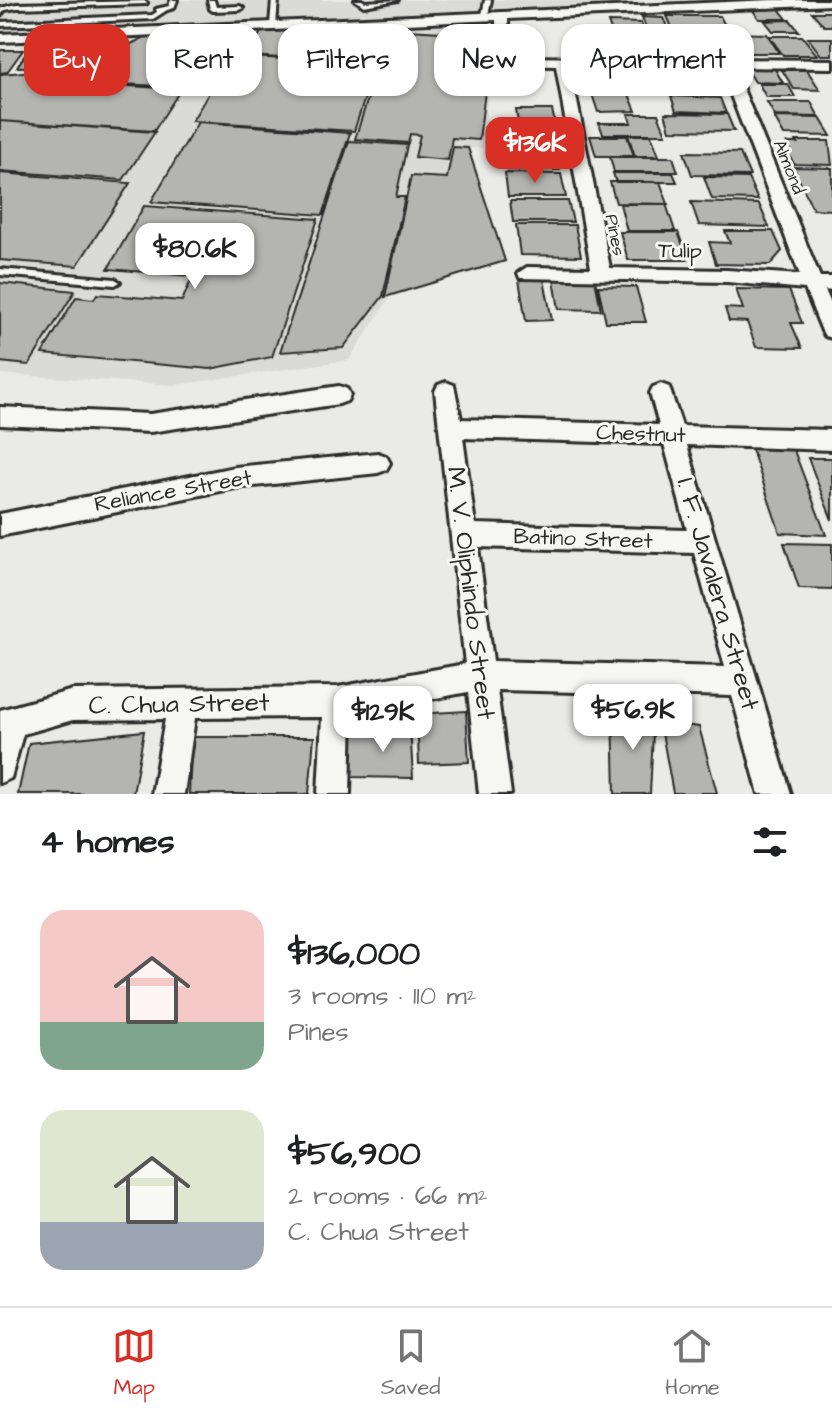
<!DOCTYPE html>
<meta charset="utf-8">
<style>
:root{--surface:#fff;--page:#f6f6f6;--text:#202124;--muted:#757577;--line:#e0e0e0;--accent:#d93025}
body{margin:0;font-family:"Architects Daughter",sans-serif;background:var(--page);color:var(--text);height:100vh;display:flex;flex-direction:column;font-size:30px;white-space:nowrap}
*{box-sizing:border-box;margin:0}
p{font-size:26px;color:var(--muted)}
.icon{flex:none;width:44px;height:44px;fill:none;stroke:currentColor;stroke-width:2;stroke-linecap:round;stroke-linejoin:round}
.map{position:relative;height:794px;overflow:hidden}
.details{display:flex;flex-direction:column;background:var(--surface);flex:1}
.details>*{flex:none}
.top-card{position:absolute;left:24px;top:24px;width:784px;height:72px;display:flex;gap:16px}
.price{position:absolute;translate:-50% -68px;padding:0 18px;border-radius:16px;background:#fff;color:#222;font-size:26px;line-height:52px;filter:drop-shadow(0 2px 4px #0008)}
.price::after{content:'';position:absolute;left:50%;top:48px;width:24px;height:18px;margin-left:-12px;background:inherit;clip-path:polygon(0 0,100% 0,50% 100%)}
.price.active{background:var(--accent);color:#fff}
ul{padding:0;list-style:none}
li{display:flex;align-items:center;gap:24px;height:200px;padding:0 40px}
li span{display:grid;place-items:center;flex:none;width:224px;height:160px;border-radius:24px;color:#555}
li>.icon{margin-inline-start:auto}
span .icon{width:96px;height:96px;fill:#fffc;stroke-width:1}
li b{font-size:34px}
h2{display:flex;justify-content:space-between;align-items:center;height:96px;padding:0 40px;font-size:34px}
.chip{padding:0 28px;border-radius:24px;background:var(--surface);box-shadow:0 2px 6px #0004;font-size:28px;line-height:72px}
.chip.active{background:var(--accent);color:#fff}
.menu{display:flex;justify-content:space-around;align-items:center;height:112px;border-top:2px solid var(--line);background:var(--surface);font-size:22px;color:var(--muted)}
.menu a{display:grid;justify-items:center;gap:4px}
.menu .active{color:var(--accent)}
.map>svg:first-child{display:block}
.built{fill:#dadad6}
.building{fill:#b4b4b1;stroke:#2b2b2b;stroke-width:2}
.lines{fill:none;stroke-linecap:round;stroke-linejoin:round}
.service-casing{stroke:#2b2b2b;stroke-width:6}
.minor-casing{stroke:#2b2b2b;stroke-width:6}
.service{fill:#f6f6f2;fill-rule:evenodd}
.minor{fill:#f6f6f2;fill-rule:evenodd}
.labels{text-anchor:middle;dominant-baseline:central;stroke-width:6;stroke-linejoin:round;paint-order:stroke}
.far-street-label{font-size:18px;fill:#2b2b2b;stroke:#f6f6f2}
.street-label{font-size:22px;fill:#2b2b2b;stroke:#f6f6f2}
.near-street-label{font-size:26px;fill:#2b2b2b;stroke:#f6f6f2}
</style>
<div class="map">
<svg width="832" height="794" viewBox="0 0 832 794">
<rect width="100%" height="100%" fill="#eaeae6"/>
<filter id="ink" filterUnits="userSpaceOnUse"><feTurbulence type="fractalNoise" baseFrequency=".0125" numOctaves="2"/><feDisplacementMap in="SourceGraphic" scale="16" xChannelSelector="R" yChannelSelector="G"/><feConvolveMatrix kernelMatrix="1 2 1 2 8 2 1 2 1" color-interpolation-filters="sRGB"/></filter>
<g filter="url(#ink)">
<path class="built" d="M0,0H603L604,4L0,32Z
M494,20L483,148H470L507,262L390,297L349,360L175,385L0,374V74L65,68L99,52L120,36Z"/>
<path class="building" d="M752,9H779L787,19H759Z
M812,12H832V26H824Z
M667,16H720L729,33L674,32Z
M642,17L663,18L670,33H648Z
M790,20L799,31H773L765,21Z
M608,22L641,23L645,34L612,33Z
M383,26L369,58L350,57L348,62L248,56L261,32Z
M390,29L492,35L479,140L452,138L448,160L415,157L420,135L410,134L408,143L355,139Z
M731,33L767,34L779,53H742Z
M228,35L205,55L183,87L77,82L93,63L145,37Z
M633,35H658L667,56L639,51Z
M661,35H699L704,45H696L699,51H691L694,55H683L681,50H668Z
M769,36H802L817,55H783Z
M808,38H832V55H821Z
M81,43L68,66L17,67L32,44Z
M0,50H23L7,72L0,73Z
M231,56L376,64L354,131L192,121Z
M62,69L59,73L80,75L73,83L181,89L154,131L0,121V74Z
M598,69H621L630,92L580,93L576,80Z
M747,69H775L783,83L755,82Z
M629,70L669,71L676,91L634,90Z
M782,70H807L820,90L794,89Z
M672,72L714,73L723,94L679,93Z
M759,84H788L795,97H766Z
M592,94H629L636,111L598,112Z
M671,96L720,98L726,113L676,111Z
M767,102H811L819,117L775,116Z
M516,110H552L555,123H518Z
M665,113L727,114L734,131L670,130Z
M628,114H658L666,134H603L599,123H631Z
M774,117L820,118L831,136L784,135Z
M0,121L155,132L123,180L0,171Z
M198,122L350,133L323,215L151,202Z
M506,128H543L547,146H509Z
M628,135H651L659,156H635Z
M590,136H627L634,156H596Z
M349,141L407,145L396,197H405L383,296L343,348L280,352Z
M796,141H829L832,165L794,164L787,151H791L787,143H798Z
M453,147L468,148L505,261L385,297L411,176L447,178Z
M505,151H556L560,170H508Z
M684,152L740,153L750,176L692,175Z
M610,157H673L678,172H614Z
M793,167L832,168V210L813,209Z
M0,173L130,183L77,266L0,260Z
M505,173L561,174L566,197H508Z
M613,173H673L677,182H616Z
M704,177L748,178L758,200L712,199Z
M610,182H660L668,204L616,203Z
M510,201H568L573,222H513Z
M691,202L759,204L769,227L699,225Z
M620,204H666L675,231H627Z
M144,206L318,219L272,357L210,369L42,354L76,297L94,299L97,294L182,301L193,276L108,269Z
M516,225H575L581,256L520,255Z
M725,231H773L782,251L770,265L716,264L709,242L730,243Z
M620,232H678L688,260H628Z
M519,280H544L552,320L526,321Z
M554,280H595L601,310L559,309Z
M0,283L75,291L29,365L0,362Z
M598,286L636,287L646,322H606Z
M736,289L789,290L802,323H791L802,348L756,347L747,322L729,321L725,308L743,309Z
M751,447L793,448L826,535L780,533Z
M808,458H832V520Z
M784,543L832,544V589L799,588Z
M466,711L469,762L419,764L417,714Z
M613,711L654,714L650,794H615Z
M660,722L699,727L717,793H673Z
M410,725L413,778L352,777V735Z
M144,731L133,794H18L29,743Z
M192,737H314L309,794H189Z"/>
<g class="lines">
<g class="service-casing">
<path id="service" d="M171,0H177L174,8L167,10L153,19L0,26V22L152,15L157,12L156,9L169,6Z
M208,0H214L216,7L240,6L243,8L240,10L213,11L210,9Z
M272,0H278L276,25L273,27L270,25Z
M355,0H362L365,2L398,0L364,6Z
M485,0H491L488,15L485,17L482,15Z
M144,1L147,3L146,4L17,8L5,10L0,16L1,8L17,4Z
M0,269L115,279L120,282L115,285L0,275Z"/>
</g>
<g class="minor-casing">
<path id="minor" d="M772,0H832V5L508,19L509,57L832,60V68L734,67L820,277H832V291L825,290L832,306V338L825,336L822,331L805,289L727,282L520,278L518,273L527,267L591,268L556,66L506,65L497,62L496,20L0,42V34ZM570,66L720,67L800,275L727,270L610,268Z
M446,382L454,385L461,419L659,425L650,393L653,387L661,384L669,387L682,426L832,430V450L687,445L791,794H759L732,696L497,690L511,794H479L468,692L352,714L350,794H318L322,717L195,718L184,794H152L165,719L73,720L23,734L11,778L0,783V710L73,690L338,687L465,664L435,391L438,385ZM463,438L664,444L687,530L475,524ZM478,547L694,553L725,667L493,661Z
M339,386L347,389L350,395L347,401L339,404L150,432L0,425V407L150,414Z
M378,453L386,456L390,463L386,470L378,473L235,488L0,536V514L235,467Z"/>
</g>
<use href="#service" class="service"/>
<use href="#minor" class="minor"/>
</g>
</g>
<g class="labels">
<g class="far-street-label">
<text transform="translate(789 167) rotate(68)">Almond</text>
<text transform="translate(615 235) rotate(79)">Pines</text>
</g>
<g class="street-label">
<text transform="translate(680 251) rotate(1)">Tulip</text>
<text transform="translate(641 434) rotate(2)">Chestnut</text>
<text transform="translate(173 491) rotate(-10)">Reliance Street</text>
<text transform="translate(583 539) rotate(2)">Batino Street</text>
</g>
<g class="near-street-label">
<text transform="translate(471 593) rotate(83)">M. V. Oliphindo Street</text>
<text transform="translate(718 594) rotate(74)">I. F. Javalera Street</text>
<text transform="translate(179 704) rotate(-1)">C. Chua Street</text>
</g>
</g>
</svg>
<b class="price active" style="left:535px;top:185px">$136K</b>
<b class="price" style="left:195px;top:291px">$80.6K</b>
<b class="price" style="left:633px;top:752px">$56.9K</b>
<b class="price" style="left:383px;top:754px">$129K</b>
<div class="top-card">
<a class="chip active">Buy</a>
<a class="chip">Rent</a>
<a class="chip">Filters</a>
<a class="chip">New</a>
<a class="chip">Apartment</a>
</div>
</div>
<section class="details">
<h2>4 homes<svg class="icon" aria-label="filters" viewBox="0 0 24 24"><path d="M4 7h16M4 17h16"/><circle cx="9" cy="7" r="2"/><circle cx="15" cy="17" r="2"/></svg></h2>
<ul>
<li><span style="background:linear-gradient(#f6c9c9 70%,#7fa58c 0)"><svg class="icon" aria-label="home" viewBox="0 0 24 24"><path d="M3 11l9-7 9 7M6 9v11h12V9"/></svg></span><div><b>$136,000</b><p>3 rooms · 110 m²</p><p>Pines</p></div></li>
<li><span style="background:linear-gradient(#dfe7d0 70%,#9aa5b1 0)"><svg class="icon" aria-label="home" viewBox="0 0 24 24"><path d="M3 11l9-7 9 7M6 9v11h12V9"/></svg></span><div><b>$56,900</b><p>2 rooms · 66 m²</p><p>C. Chua Street</p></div></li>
</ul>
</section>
<nav class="menu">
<a class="active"><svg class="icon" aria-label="map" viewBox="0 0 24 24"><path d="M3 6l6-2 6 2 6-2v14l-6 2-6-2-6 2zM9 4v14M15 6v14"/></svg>Map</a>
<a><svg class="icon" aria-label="saved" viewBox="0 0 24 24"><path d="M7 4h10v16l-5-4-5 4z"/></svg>Saved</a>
<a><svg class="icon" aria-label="home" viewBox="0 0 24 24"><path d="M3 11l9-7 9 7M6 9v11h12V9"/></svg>Home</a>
</nav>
